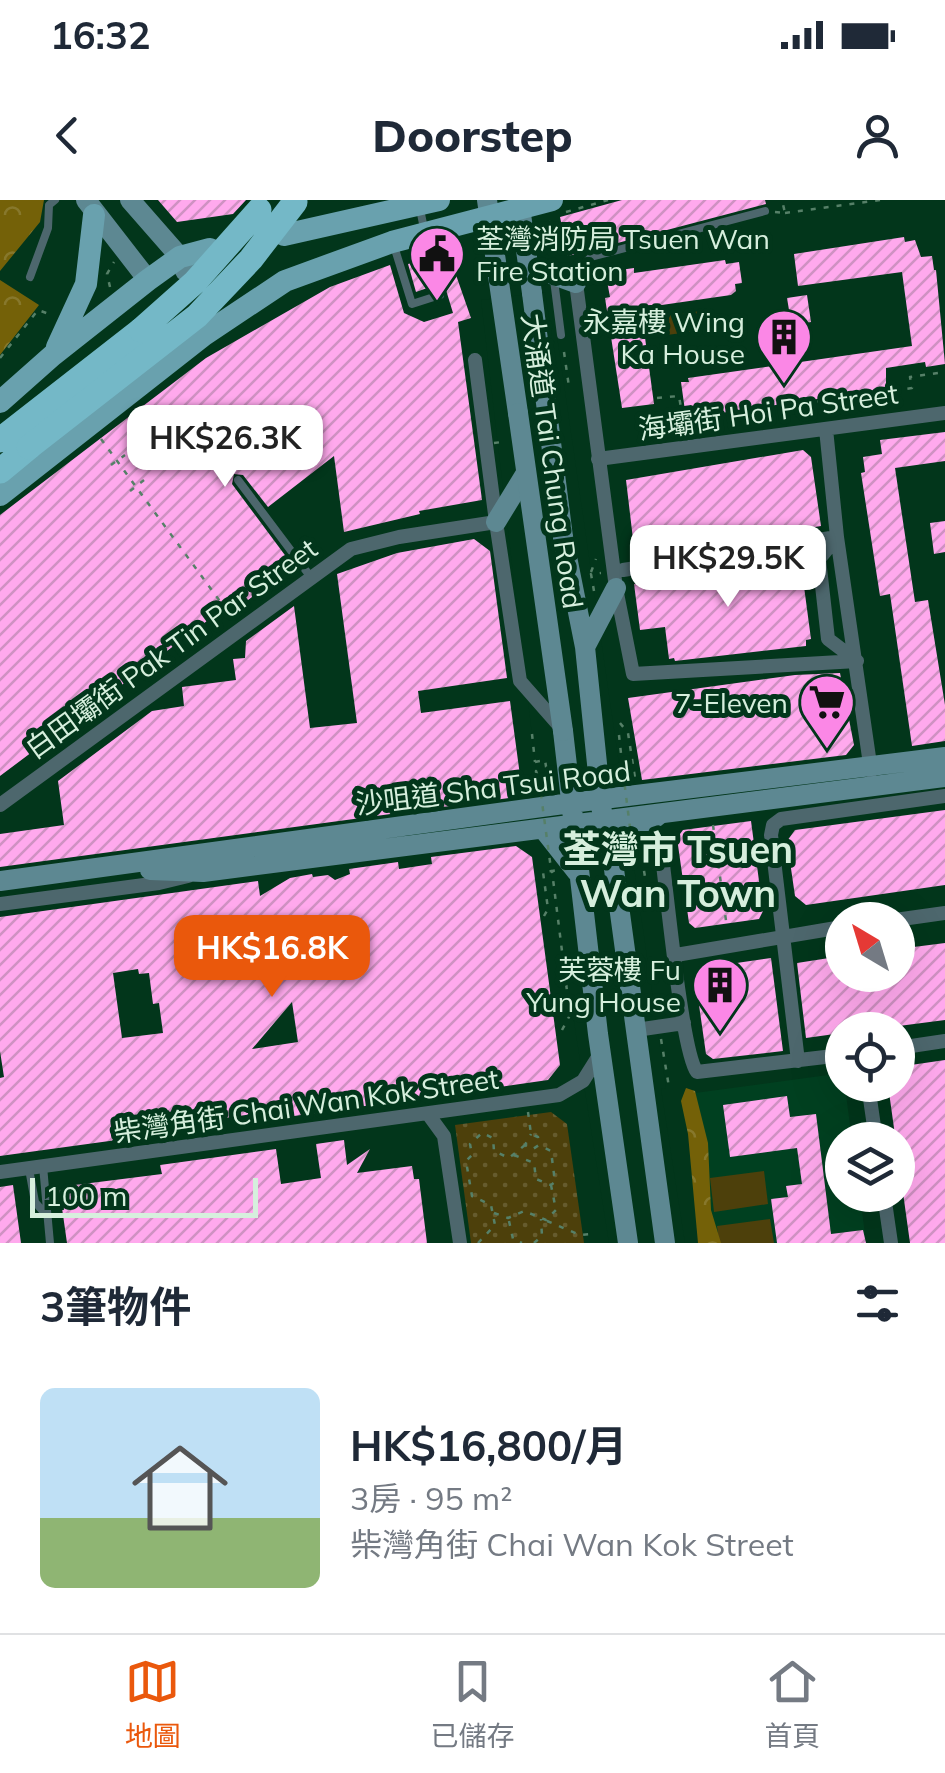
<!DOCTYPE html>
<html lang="zh-TW">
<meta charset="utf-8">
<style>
:root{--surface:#fff;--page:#f2f2f3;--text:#1f2937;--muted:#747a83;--line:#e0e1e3;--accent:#ea580c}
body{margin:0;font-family:Mulish,"Noto Sans TC",sans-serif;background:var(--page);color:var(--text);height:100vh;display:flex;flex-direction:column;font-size:38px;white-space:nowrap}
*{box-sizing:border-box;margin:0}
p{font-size:32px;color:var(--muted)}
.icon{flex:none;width:55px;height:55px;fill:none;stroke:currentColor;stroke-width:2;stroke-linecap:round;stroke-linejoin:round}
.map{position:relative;height:1043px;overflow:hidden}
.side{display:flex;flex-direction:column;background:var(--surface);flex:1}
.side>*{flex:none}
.needle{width:65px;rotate:322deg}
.fabs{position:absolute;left:825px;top:702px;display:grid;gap:20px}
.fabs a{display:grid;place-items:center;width:90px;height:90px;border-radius:50%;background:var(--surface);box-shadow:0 10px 40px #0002;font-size:50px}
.scale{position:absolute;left:30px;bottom:25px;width:228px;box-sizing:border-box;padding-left:10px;border:5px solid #d6efdd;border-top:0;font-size:28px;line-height:35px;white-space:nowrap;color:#d6efdd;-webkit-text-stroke:8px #02361b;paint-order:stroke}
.price{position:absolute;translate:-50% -85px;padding:0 22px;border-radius:20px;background:#fff;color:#222;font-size:32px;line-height:65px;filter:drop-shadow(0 2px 5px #0008)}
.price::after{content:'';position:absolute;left:50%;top:60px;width:30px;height:22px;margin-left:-15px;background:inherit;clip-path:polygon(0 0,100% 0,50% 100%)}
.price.active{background:var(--accent);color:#fff}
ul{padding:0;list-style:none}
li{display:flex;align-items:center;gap:30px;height:250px;padding:0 40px}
li span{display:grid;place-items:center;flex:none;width:280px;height:200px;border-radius:15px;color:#555}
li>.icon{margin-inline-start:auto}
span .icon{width:120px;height:120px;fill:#fffc;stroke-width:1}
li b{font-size:42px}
h2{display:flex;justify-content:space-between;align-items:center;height:120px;padding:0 40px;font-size:42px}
.status{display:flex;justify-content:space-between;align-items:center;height:70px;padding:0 50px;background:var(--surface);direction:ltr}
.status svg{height:28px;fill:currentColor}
header{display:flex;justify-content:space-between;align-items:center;height:130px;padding:0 40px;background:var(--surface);font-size:45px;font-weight:800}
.tab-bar{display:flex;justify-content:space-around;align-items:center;height:140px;border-top:2px solid var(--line);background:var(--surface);font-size:28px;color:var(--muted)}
.tab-bar a{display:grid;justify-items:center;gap:5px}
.tab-bar .active{color:var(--accent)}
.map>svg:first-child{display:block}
.built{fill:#004020}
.grass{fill:#4d400b}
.forest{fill:url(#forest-crowns)}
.park{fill:url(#park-dots)}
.pier{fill:#02361b}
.building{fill:url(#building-hatch);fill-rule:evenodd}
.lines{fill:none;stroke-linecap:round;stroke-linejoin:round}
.path{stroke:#568068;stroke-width:2.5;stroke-dasharray:5 8;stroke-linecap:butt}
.lane{stroke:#4d676d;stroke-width:8}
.street{stroke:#4d676d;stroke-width:14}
.secondary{stroke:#5d8892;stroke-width:20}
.primary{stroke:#69a1ae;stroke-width:22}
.highway{stroke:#74b8c7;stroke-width:25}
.path-bridge{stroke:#568068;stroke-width:2.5;stroke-dasharray:5 8;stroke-linecap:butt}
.secondary-bridge{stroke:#5d8892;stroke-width:20}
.highway-bridge{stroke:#74b8c7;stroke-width:25}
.labels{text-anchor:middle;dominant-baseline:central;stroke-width:10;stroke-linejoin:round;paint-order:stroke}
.poi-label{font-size:28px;fill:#d6efdd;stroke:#02361b;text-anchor:end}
.street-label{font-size:28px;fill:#d6efdd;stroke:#02361b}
.district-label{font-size:38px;font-weight:bold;fill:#d6efdd;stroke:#02361b}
</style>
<div class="status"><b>16:32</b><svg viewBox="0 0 49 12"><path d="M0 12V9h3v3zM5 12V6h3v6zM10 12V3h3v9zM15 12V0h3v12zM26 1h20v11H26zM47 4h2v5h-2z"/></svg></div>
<header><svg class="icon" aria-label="back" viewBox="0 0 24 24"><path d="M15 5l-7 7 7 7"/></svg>Doorstep<svg class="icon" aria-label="person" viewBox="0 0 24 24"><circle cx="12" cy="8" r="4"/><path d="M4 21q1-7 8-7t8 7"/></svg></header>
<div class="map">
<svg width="945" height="1043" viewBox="0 0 945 1043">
<defs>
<pattern id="forest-crowns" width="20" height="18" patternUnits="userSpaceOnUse" patternTransform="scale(2.5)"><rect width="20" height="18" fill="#746108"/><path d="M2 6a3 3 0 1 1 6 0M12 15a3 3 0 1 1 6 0" fill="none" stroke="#87782c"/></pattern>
<pattern id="park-dots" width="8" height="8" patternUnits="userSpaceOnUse" patternTransform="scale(2.5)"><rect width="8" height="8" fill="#4d400b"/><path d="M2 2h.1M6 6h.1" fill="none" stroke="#665c2e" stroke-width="1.8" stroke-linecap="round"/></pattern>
<pattern id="building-hatch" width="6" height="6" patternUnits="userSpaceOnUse" patternTransform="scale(2.5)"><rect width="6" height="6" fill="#ffa9ed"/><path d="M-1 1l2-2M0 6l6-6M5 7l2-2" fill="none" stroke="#cf91c2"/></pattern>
</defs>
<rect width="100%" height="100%" fill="#02361b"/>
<path class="built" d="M828,875L845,887L852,940H842V995H860L866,1043H715L695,893Z"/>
<path class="grass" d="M701,111L704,130L667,135L664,116Z
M764,971L768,1004L714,1012L710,978Z
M770,1019L774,1043H719L717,1026Z"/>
<path class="forest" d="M0,0H44L40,22L0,71Z
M0,80L39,105L0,155Z
M686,888L695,891L708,943L711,1010L721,1043H698L688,934L681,901Z"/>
<path class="park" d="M551,912L567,924L584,1043H471L455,925Z"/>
<path class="pier" d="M545,92L552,136H557L666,888L661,889L685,1043H609L542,620L481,100Z"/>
<path class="building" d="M158,0H246L233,14L177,22Z
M622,0H765L766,4L568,56L560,17Z
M904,37L905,42L915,40L921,57L932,56L934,70H936L945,164L926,167L925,162L886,168V189L686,218L681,182H689L688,178L912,146L902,72L798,86L794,54Z
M448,52L471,118L458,122L482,300L419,311L420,314L344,332L334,256L268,307L243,275L234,274L232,284L293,366L236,409L231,403L0,576V315L206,158L330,87L390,65L404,113L424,122L453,113L443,80L434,78L430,87L416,92L408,64L423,60L432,65L437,56Z
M725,60L726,64L739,62L742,83L735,84L736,91L731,95L641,108L654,204L622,208L605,98L610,97L607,81L621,79L620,70L634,68V73Z
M807,95L811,122L799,124L798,115L790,116L787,98Z
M945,232V261L895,268L915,402L928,400L945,505V541L912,546L890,394L880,396L861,273L865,272L863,257L882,254L880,240Z
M803,250L811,257L821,326L635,356L626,280Z
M945,321V352L934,354L930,323Z
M474,339L490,351L507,478L418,491L421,513L510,501L521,583L509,598L0,667V634L64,625L58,581L152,511L184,506L182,487L236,480L233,459L245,458L246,441L294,406L310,528L357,523L337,374L397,353Z
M794,359L795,365L801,364L811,439L806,440V446L675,461L674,458L669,459L665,427L640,430L634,384L664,381V377Z
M840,473L854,545L846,555L642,580L628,498L795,475Z
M945,610V685L806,705L795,696L787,641L795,630Z
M751,621L763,711L759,719L695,728L689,723L677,638L683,630Z
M516,646L532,657L560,865L548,880L287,917L286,909L218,919L219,926L0,956V878L4,877L0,851V717L258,681L260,696L290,678L312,674L313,677L328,675L335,680L350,674L349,669L398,662L399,669L432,664L431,657ZM138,769L139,774L149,773L153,804L159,803L163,833L122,838L113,773ZM292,802L298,842L252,849Z
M945,743V820L868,830H842V833L806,838L797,763L842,756V775H898V749Z
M771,758L783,851L713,859L706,854L695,777L702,768Z
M945,860V1043H910L888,885H898V874L904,866Z
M787,896L790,917L816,914L831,1034L863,1030L866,1043H777L771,999L788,997L786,986L802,984L797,948L730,957L723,905Z
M344,940L347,965L370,949L357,973L412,966L414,979H419L427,1043H67L59,987L162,974L160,965L276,949L281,984L321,978L316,944Z
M13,985L21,1043H0V987Z"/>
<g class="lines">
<path class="path" d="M566,12L608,0
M775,12L785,13L782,0
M785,13L880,0
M549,21L556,57
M476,80L480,88
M110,87L107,74L114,62
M564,152L569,187
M0,158L38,110L49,114
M657,198L679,196L683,220L912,188L910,177L945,172
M101,239L230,415
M591,372L596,359
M594,391L591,374L601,373
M620,523L628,533L635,578
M532,534L535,562
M619,535L623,572
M526,578L536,575V571L539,580
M713,625L727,728
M642,658L648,696
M544,716L548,709L543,672L552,671
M655,803L656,808
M562,830L570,815
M661,839L669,887
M528,912L531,934L538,937L539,945L533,949L525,945L531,934
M514,955L534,963L536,979L551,985L555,982L551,951L539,945
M494,1013L508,1018L524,1011L546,1020L556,1010L551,985
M509,1021L513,1039L522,1043
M547,1021L580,1035L591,1034
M478,1043L495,1025L491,1005L472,996L466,961L472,955L470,944L482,933L493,938L494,951L509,958L525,945
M534,1043L542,1036L541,1019"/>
<path class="lane" d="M420,9L430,58
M394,46L412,104L440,95L437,85
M30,77L48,28L49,5L55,0
M554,80L561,135
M576,83L578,70L591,57L765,11
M238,280L310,376
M43,966L50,1043
M29,969L35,1002L46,1015"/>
<path class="street" d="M576,83L616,388L633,474L857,461
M475,160L496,322L520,481L563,530
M826,229L837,337L871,571
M598,259L945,213
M837,337L819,359L828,439L857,461
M623,370L837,337
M0,605L351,349L399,337L496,322
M662,657C667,693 682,853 697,872L842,855
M0,704L159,683L188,676
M895,720L945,713
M676,755L842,727
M636,830L684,823
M898,848L945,841
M798,861L771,635L773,625L781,619L945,596
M868,885L876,940
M428,914L444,936L460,1043
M0,972L559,895L583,881L600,854
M884,995L891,1043"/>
<path class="secondary" d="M86,0L148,80
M130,0L180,57L185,71
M487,0L518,213
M519,0L532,93
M529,66L576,83
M496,322L526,273
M563,337L585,447L603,622L613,662L665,1043
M585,447L616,388
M563,531L598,834L628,1043
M544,630L577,672
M613,662L641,629L660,614
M150,670L203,672L945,577
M0,681L571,603L945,557"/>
<path class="primary" d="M284,35L439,0
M57,147L86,84L94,15
M0,202L53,155L148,80L180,57L210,49
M0,295L204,135L285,81L392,42L552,0"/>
<path class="highway" d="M0,240L141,130
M0,271L29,247"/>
<path class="path-bridge" d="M494,243L502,242L503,238
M111,265L125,255
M130,291L144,280
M535,562L545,560L548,579L539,580L551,669
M623,572L634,659L650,657L651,660
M570,815L552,671L634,659"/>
<path class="secondary-bridge" d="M532,93L563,337
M518,213L563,531"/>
<path class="highway-bridge" d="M141,130L195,82L259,10
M29,247L197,116L251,59L295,2"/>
</g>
<defs>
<g id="civic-pin" transform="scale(2.875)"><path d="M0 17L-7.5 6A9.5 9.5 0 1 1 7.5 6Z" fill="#fb87e6" stroke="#02361b"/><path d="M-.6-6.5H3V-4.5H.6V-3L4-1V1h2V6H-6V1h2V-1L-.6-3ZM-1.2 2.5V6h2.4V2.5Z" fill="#111"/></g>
<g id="building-pin" transform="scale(2.875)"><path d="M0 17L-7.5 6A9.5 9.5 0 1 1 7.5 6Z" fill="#fb87e6" stroke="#02361b"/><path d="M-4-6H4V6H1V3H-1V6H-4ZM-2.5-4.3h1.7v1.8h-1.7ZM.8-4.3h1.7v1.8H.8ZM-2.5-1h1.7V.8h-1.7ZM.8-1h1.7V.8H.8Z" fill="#111"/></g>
<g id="supermarket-pin" transform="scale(2.875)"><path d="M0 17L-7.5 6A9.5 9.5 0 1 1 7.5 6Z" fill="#fb87e6" stroke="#02361b"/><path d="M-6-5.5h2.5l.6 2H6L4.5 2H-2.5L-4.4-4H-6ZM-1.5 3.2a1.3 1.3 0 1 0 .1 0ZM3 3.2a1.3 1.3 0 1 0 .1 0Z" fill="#111"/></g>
</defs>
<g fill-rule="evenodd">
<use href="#civic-pin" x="437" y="54"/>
<use href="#building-pin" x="784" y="137"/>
<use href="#supermarket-pin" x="827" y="502"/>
<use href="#building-pin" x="720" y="785"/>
</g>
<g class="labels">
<g class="poi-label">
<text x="476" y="38" text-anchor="start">荃灣消防局 Tsuen Wan<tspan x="476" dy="32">Fire Station</tspan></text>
<text x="745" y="121">永嘉樓 Wing<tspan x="745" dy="32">Ka House</tspan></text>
<text x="788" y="502">7-Eleven</text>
<text x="681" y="769">芙蓉樓 Fu<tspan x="681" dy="32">Yung House</tspan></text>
</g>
<g class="street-label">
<text transform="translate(768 211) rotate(-8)">海壩街 Hoi Pa Street</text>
<text transform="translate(553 261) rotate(82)">大涌道 Tai Chung Road</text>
<text transform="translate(171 448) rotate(-36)">白田壩街 Pak Tin Par Street</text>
<text transform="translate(493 587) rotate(-7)">沙咀道 Sha Tsui Road</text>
<text transform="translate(306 905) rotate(-8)">柴灣角街 Chai Wan Kok Street</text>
</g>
<g class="district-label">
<text x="678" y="649">荃灣市 Tsuen<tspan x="678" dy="44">Wan Town</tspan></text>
</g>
</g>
</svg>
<div class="fabs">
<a><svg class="needle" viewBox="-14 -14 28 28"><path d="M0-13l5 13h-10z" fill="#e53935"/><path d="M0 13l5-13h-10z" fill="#747a83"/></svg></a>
<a><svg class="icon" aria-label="locate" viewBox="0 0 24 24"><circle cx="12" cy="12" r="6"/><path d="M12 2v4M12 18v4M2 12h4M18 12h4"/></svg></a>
<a><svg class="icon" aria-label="layers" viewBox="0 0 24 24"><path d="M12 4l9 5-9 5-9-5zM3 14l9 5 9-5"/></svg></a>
</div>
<div class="scale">100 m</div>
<b class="price" style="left:225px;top:290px">HK$26.3K</b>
<b class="price" style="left:728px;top:410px">HK$29.5K</b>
<b class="price active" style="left:272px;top:800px">HK$16.8K</b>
</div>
<section class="side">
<h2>3筆物件<svg class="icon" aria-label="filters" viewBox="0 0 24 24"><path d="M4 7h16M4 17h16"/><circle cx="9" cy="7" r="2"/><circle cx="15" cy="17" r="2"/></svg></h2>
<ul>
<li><span style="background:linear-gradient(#bfe0f5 65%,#8fb573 0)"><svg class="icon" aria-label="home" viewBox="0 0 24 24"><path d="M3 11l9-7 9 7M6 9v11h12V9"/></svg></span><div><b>HK$16,800/月</b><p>3房 · 95 m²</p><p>柴灣角街 Chai Wan Kok Street</p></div></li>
</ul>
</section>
<nav class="tab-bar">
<a class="active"><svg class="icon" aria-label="map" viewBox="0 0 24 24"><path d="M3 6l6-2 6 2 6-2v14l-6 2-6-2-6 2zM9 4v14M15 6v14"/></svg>地圖</a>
<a><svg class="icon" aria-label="saved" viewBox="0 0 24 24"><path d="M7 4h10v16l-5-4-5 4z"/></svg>已儲存</a>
<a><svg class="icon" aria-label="home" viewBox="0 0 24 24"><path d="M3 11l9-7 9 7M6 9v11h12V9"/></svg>首頁</a>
</nav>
